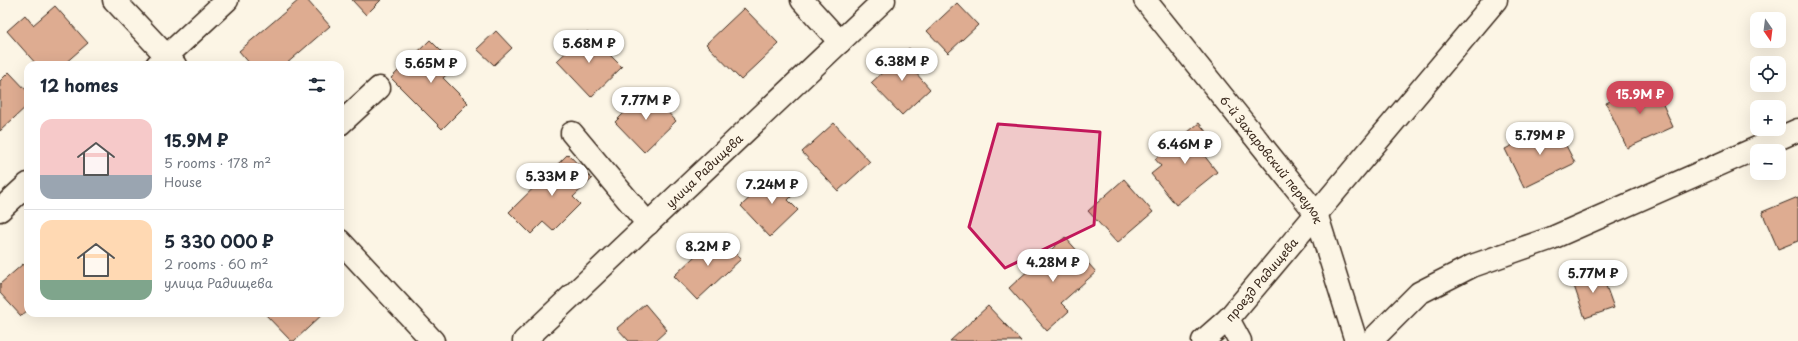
<!DOCTYPE html>
<meta charset="utf-8">
<style>
:root{--surface:#fff;--page:#f2f2f3;--text:#1f2937;--muted:#747a83;--line:#e0e1e3;--accent:#d1495b}
body{margin:0;font-family:"Playpen Sans",sans-serif;background:var(--page);color:var(--text);height:100vh;display:flex;flex-direction:column;font-size:15px;white-space:nowrap}
*{box-sizing:border-box;margin:0}
p{font-size:13px;color:var(--muted)}
.icon{flex:none;width:22px;height:22px;fill:none;stroke:currentColor;stroke-width:2;stroke-linecap:round;stroke-linejoin:round}
.map{position:relative;flex:1;overflow:hidden}
.sheet{position:absolute;left:24px;top:61px;width:320px;height:256px;display:flex;flex-direction:column;background:var(--surface);border-radius:12px;box-shadow:0 4px 16px #0002}
.sheet>*{flex:none}
.needle{width:26px;rotate:166deg}
.buttons{position:absolute;left:1750px;top:12px;display:grid;gap:8px}
.buttons a{display:grid;place-items:center;width:36px;height:36px;border-radius:8px;background:var(--surface);box-shadow:0 4px 16px #0002;font-size:20px}
.price{position:absolute;translate:-50% -34px;padding:0 9px;border-radius:14px;background:#fff;color:#222;font-size:13px;line-height:26px;filter:drop-shadow(0 1px 2px #0008)}
.price::after{content:'';position:absolute;left:50%;top:24px;width:12px;height:9px;margin-left:-6px;background:inherit;clip-path:polygon(0 0,100% 0,50% 100%)}
.price.active{background:var(--accent);color:#fff}
ul{padding:0;list-style:none}
li{display:flex;align-items:center;gap:12px;height:100px;padding:0 16px}
li+li{border-top:1px solid var(--line)}
li span{display:grid;place-items:center;flex:none;width:112px;height:80px;border-radius:12px;color:#555}
li>.icon{margin-inline-start:auto}
span .icon{width:48px;height:48px;fill:#fffc;stroke-width:1}
li b{font-size:17px}
h2{display:flex;justify-content:space-between;align-items:center;height:48px;padding:0 16px;font-size:17px}
.map>svg:first-child{display:block}
.building{fill:#deac91;stroke:#3b2a1e}
.lines{fill:none;stroke-linecap:round;stroke-linejoin:round}
.minor-casing{stroke:#3b2a1e;stroke-width:25}
.minor{stroke:#fcf5e5;stroke-width:22}
.marked{fill:#c2185b;fill-opacity:0.2;stroke:#c2185b;stroke-width:3;stroke-linejoin:round}
.labels{text-anchor:middle;dominant-baseline:central;stroke-width:4;stroke-linejoin:round;paint-order:stroke}
.street-label{font-size:12px;fill:#3b2a1e;stroke:#fcf5e5}
</style>
<div class="map">
<svg width="1798" height="341" viewBox="0 0 1798 341">
<rect width="100%" height="100%" fill="#fcf5e5"/>
<filter id="ink" filterUnits="userSpaceOnUse"><feTurbulence type="fractalNoise" baseFrequency=".025" numOctaves="2"/><feDisplacementMap in="SourceGraphic" scale="8" xChannelSelector="R" yChannelSelector="G"/><feConvolveMatrix kernelMatrix="1 2 1 2 8 2 1 2 1" color-interpolation-filters="sRGB"/></filter>
<g filter="url(#ink)">
<path class="building" d="M299,0H307L330,26L285,65H251L239,51Z
M352,0H381L366,15Z
M957,3L978,25L948,53L927,31Z
M55,6L88,43L63,65H37L7,31L25,15L33,25Z
M744,8L779,44L741,80L706,44Z
M496,31L512,48L494,65L477,49Z
M587,32L622,67L591,97L557,61Z
M430,40L456,66L443,78L468,103L442,129L391,78Z
M909,48L923,64L915,72L930,89L902,115L871,83Z
M9,72L28,92V105L0,131V81Z
M1653,82L1673,127L1627,148L1606,103Z
M647,90L676,121L644,152L615,122Z
M834,123L870,162L838,191L802,152Z
M1199,123L1216,144L1203,154L1217,172L1176,205L1151,174L1161,166L1155,159Z
M1555,124L1575,163L1524,188L1505,149Z
M568,154L592,179L573,197L580,204L553,231L543,222L531,234L509,212Z
M777,172L796,192L788,200L798,210L770,237L741,206Z
M1124,179L1153,212L1117,243L1088,211Z
M1798,197V241L1778,249L1762,212Z
M718,234L741,259L697,300L674,276Z
M1065,237L1096,272L1061,303L1069,311L1047,331L1009,288Z
M23,264L28,269V310L21,316L0,293V284Z
M1600,269L1614,308L1585,318L1572,280Z
M645,304L667,330L655,341H629L617,328Z
M988,306L1021,341H950Z
M264,313H324L294,341H291Z"/>
<g class="lines">
<g class="minor-casing">
<g id="minor">
<path d="M114,0L175,65"/>
<path d="M802,0L840,42"/>
<path id="s1" d="M1145,0L1316,213L1356,341"/>
<path d="M157,65L227,0"/>
<path d="M340,124L379,88"/>
<path d="M572,133L648,224"/>
<path d="M0,210L28,184"/>
<path d="M340,241L433,341"/>
<path d="M1228,319L1240,341"/>
<path id="s2" d="M524,341L884,0"/>
<path id="s3" d="M1203,341L1228,319L1496,0"/>
<path d="M1371,341L1419,293L1472,266L1552,238L1798,130"/>
</g>
</g>
<use href="#minor" class="minor"/>
</g>
</g>
<path class="marked" d="M998,124L1100,132L1094,225L1005,268L969,227Z"/>
<g class="labels">
<g class="street-label">
<text stroke="none"><textPath href="#s1" startOffset="204">6-й Захаровский переулок</textPath></text>
<text stroke="none"><textPath href="#s2" startOffset="248">улица Радищева</textPath></text>
<text stroke="none"><textPath href="#s3" startOffset="85">проезд Радищева</textPath></text>
</g>
</g>
</svg>
<div class="buttons">
<a><svg class="needle" viewBox="-14 -14 28 28"><path d="M0-13l5 13h-10z" fill="#e53935"/><path d="M0 13l5-13h-10z" fill="#747a83"/></svg></a>
<a><svg class="icon" aria-label="locate" viewBox="0 0 24 24"><circle cx="12" cy="12" r="6"/><path d="M12 2v4M12 18v4M2 12h4M18 12h4"/></svg></a>
<a>+</a>
<a>−</a>
</div>
<b class="price" style="left:589px;top:64px">5.68M ₽</b>
<b class="price" style="left:902px;top:82px">6.38M ₽</b>
<b class="price" style="left:431px;top:84px">5.65M ₽</b>
<b class="price active" style="left:1640px;top:115px">15.9M ₽</b>
<b class="price" style="left:646px;top:121px">7.77M ₽</b>
<b class="price" style="left:1540px;top:156px">5.79M ₽</b>
<b class="price" style="left:1185px;top:165px">6.46M ₽</b>
<b class="price" style="left:552px;top:197px">5.33M ₽</b>
<b class="price" style="left:772px;top:205px">7.24M ₽</b>
<b class="price" style="left:708px;top:267px">8.2M ₽</b>
<b class="price" style="left:1053px;top:283px">4.28M ₽</b>
<b class="price" style="left:1593px;top:294px">5.77M ₽</b>
<section class="sheet">
<h2>12 homes<svg class="icon" aria-label="filters" viewBox="0 0 24 24"><path d="M4 7h16M4 17h16"/><circle cx="9" cy="7" r="2"/><circle cx="15" cy="17" r="2"/></svg></h2>
<ul>
<li><span style="background:linear-gradient(#f6c9c9 70%,#9aa5b1 0)"><svg class="icon" aria-label="home" viewBox="0 0 24 24"><path d="M3 11l9-7 9 7M6 9v11h12V9"/></svg></span><div><b>15.9M ₽</b><p>5 rooms · 178 m²</p><p>House</p></div></li>
<li><span style="background:linear-gradient(#ffd9b3 75%,#7fa58c 0)"><svg class="icon" aria-label="home" viewBox="0 0 24 24"><path d="M3 11l9-7 9 7M6 9v11h12V9"/></svg></span><div><b>5 330 000 ₽</b><p>2 rooms · 60 m²</p><p>улица Радищева</p></div></li>
</ul>
</section>
</div>
